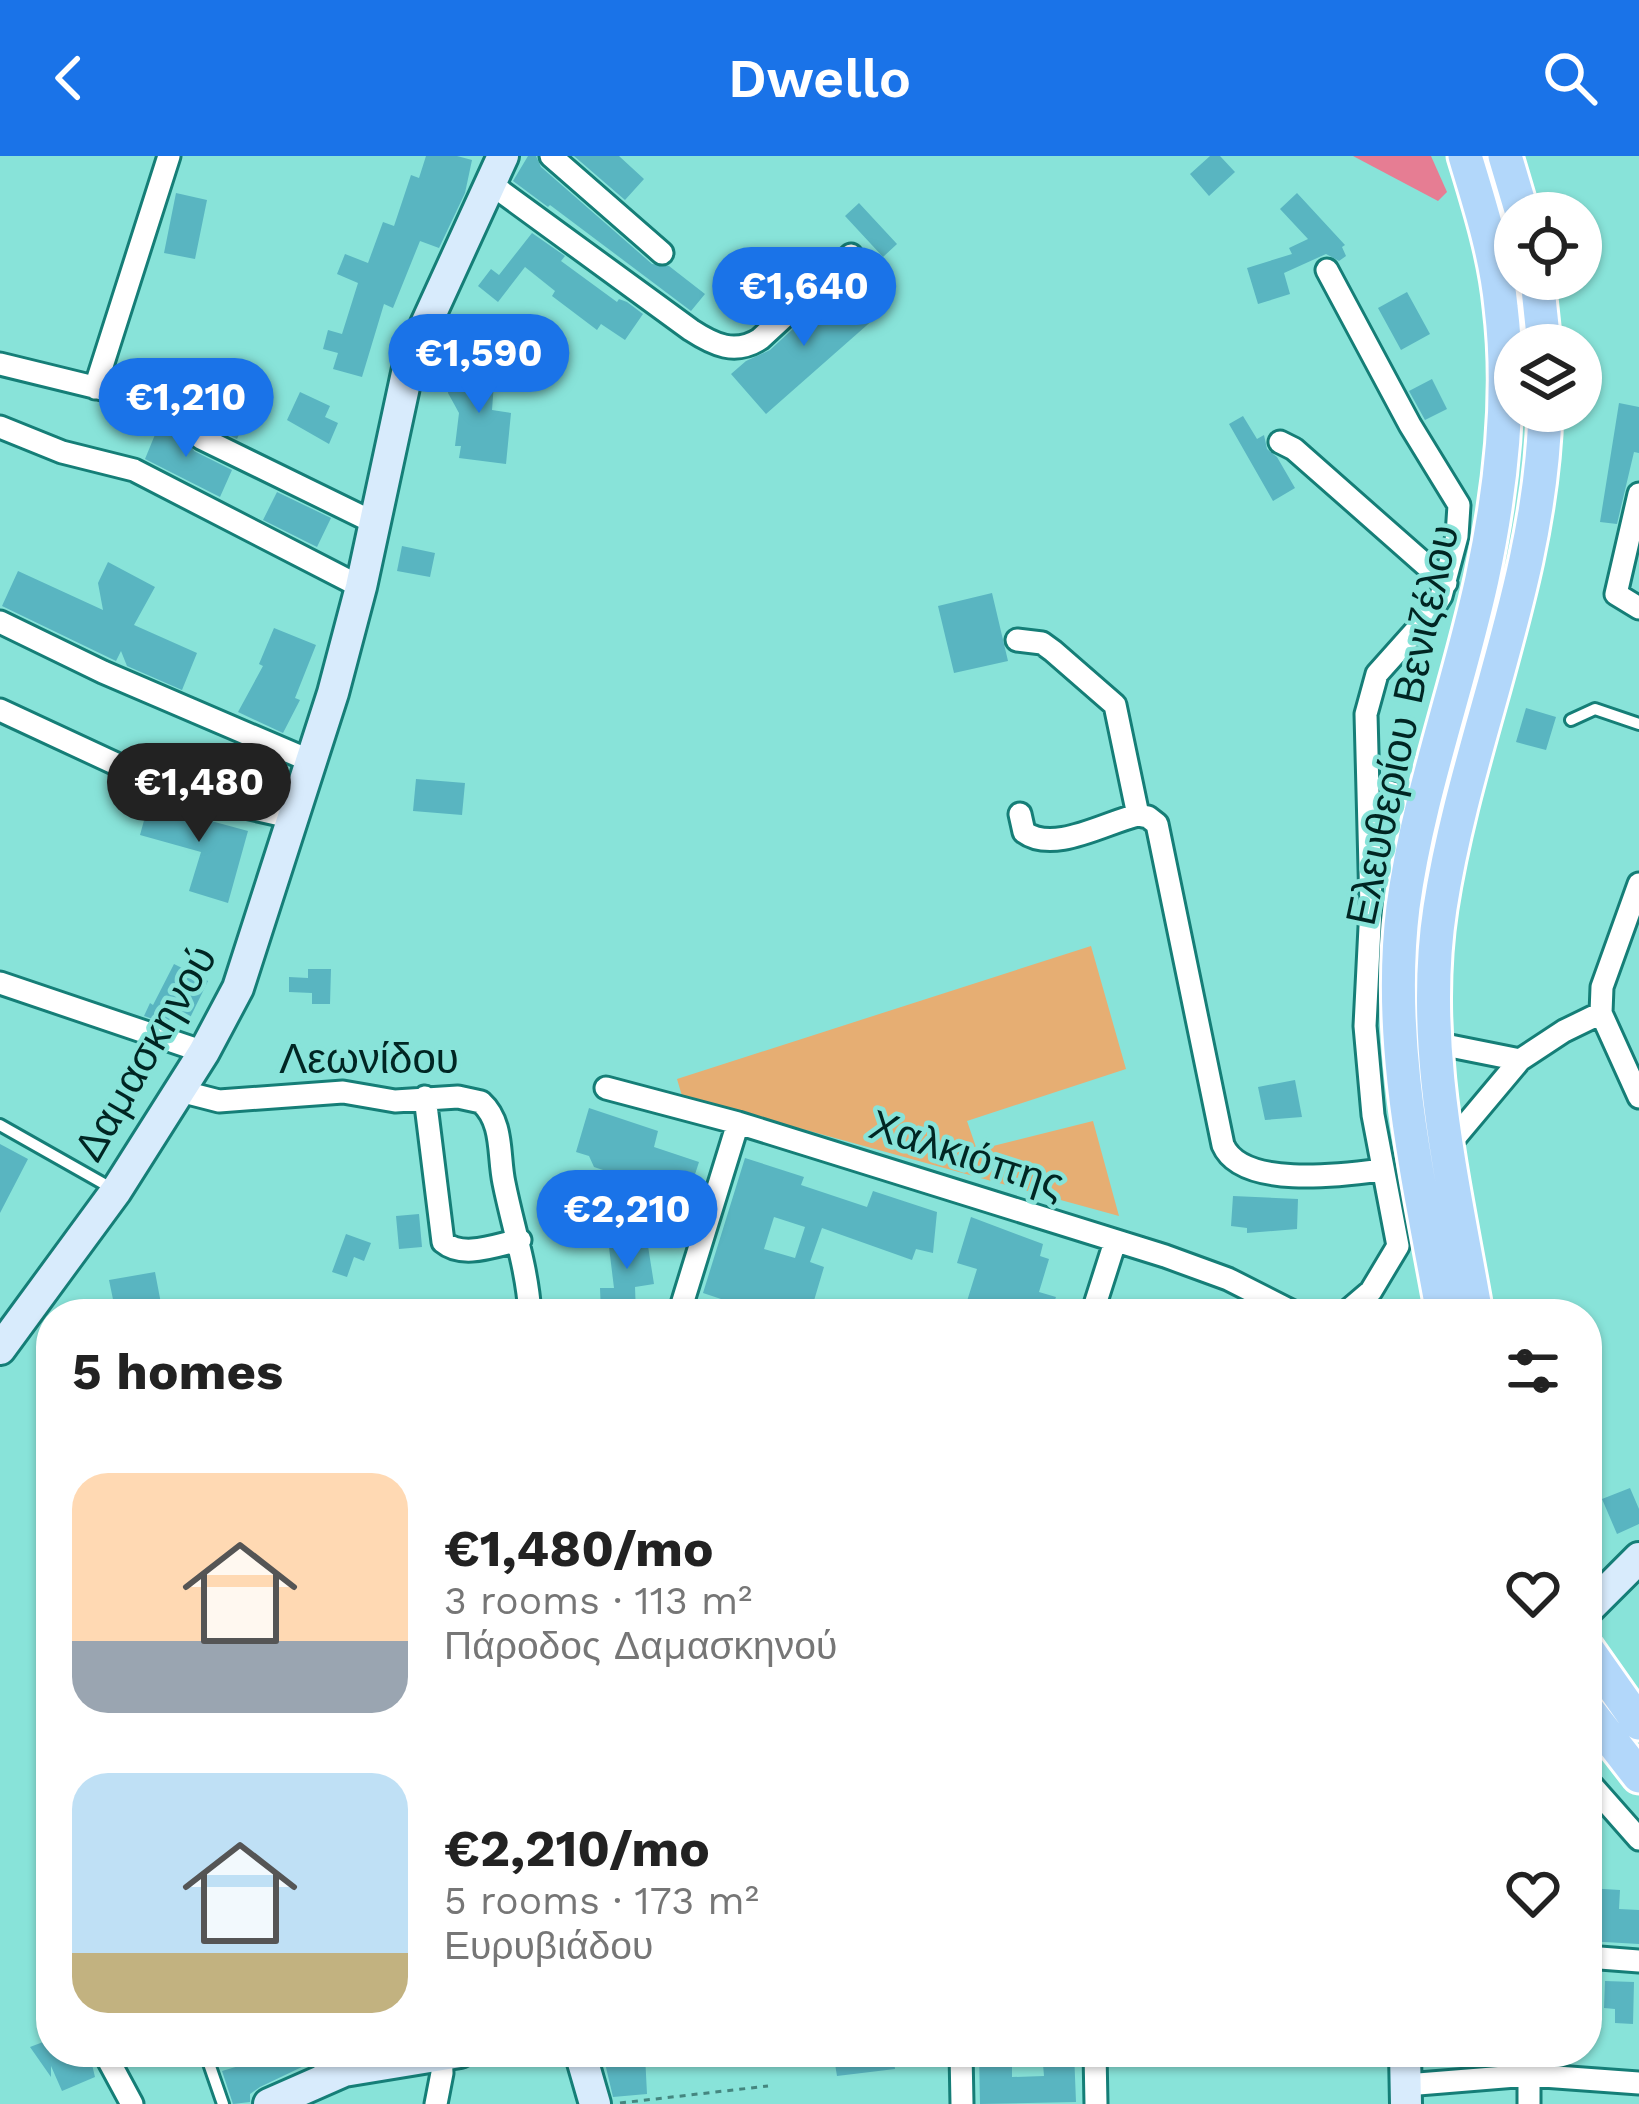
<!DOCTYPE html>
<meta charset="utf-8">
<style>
:root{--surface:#fff;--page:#f2f2f2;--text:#222;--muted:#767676;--accent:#1a73e8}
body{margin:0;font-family:"Work Sans",sans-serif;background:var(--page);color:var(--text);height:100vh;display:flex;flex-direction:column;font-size:45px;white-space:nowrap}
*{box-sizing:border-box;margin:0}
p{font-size:39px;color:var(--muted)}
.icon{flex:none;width:66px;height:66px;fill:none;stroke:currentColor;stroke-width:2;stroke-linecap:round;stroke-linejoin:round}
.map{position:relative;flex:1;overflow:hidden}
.drawer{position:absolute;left:36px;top:1143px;width:1566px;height:768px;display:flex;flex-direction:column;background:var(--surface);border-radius:48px;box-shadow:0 3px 9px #0004}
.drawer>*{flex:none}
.tools{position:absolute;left:1494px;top:36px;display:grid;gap:24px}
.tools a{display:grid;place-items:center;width:108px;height:108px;border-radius:50%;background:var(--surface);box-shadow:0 3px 9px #0004;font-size:60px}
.price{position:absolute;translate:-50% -102px;padding:0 27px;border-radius:42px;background:var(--accent);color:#fff;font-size:39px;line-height:78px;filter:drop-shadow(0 3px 6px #0008)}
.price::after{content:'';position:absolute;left:50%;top:72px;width:36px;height:27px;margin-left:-18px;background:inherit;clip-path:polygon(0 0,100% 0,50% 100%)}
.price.current{background:#222;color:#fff}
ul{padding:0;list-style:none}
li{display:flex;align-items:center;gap:36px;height:300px;padding:0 36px}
li span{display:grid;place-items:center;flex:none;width:336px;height:240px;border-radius:36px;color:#555}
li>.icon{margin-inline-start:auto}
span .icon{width:144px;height:144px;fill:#fffc;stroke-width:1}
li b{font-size:51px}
h2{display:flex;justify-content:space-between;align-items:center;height:144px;padding:0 36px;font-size:51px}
header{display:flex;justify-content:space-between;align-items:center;height:156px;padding:0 36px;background:var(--accent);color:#fff;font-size:54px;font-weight:600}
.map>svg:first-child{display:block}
.green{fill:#e6ae73}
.water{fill:#e67d93}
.building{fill:#59b5c1;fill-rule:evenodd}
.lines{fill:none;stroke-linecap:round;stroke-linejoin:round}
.lane-casing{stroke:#157e77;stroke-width:16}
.street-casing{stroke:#157e77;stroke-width:27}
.secondary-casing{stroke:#157e77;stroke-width:36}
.primary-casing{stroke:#fff;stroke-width:39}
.path{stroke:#45867f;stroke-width:3;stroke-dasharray:6 6;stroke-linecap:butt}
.lane{stroke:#fff;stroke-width:10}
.street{stroke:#fff;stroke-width:21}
.secondary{stroke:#d8ebfc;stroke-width:30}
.primary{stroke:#b2d7fa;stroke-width:33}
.labels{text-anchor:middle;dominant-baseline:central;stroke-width:9;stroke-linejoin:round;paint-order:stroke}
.street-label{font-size:42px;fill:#002623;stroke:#88e3d9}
</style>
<header><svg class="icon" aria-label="back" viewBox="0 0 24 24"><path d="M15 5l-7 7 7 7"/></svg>Dwello<svg class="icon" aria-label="search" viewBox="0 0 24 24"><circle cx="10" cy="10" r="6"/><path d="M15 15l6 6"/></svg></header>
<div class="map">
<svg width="1639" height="1948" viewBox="0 0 1639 1948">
<rect width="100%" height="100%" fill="#88e3d9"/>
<path class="green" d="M1091,790L1126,913L967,965L977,994L1093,965L1119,1060L682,940L677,923Z"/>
<path class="water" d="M1353,0H1431L1447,36L1438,45Z"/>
<path class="building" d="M426,0H457L472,4L465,37L439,92L420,85L393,152L384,148L362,221L333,213L338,197L323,193L328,174L342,178L358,127L337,118L345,98L368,107L383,66L394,70L411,19L419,22Z
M528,0H536L541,11L652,108L669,110L705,138L691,155L550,49L548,51L513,25Z
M574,0H619L644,23L625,44Z
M1210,0H1220L1235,16L1209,40L1190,18Z
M176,37L207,44L195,103L164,97Z
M1297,37L1345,89L1342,91L1346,100L1339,105L1326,98L1284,117L1290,138L1258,148L1247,112L1292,98L1289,92L1308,83L1280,53Z
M859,47L897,88L883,101L845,60Z
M532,77L565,100L561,105L617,146L619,143L627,146L643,158L625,184L601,168L597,174L552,140L555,135L525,111L498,146L478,130L491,113L499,119Z
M844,126L875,162L766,258L731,218L746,205L770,194Z
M1407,136L1430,178L1401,194L1378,152Z
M450,210L495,213L492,254L511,257L506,308L459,302L461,290H455L459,257L448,237Z
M213,221L256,240L237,283L214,272L210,252L203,243Z
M1432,223L1447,253L1425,264L1409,235Z
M300,236L330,250L325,261L338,267L329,288L287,264Z
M1619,247L1639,251V297L1634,296L1617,368L1600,366Z
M1243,260L1257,283L1264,279L1267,293L1277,301L1295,332L1273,345L1229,268Z
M161,264L184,274L194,295L232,314L220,341L145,303Z
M277,336L331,362L317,391L263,364Z
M402,390L435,397L430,421L397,415Z
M108,406L155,431L134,469L197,497L182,534L127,510L121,495L116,505L2,450L18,415L103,454L98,427Z
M992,437L1008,505L954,517L938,450Z
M274,472L316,489L295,542L300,544L283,577L238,556L263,510L259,508Z
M1526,552L1556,561L1546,594L1516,586Z
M416,623L465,627L462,659L413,655Z
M151,639L191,653L189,659L248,675L228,747L189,735L201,696L140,679Z
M174,808L208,825L188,866L172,859L167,868L144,860L150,847L153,849Z
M308,813H331L330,848H312V837L289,836V821L308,822Z
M1295,924L1302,961L1265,964L1258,931Z
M589,952L658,975L654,991L699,1006L687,1043L656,1053L633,1045L639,1026L594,1011L589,1000L576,996Z
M0,988L28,1003L0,1057Z
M745,1002L804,1021L801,1029L867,1051L873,1035L937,1056L933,1097L916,1093L912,1104L822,1072L810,1106L824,1111L810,1158L754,1154L703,1137ZM774,1061L805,1071L795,1102L764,1093Z
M1233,1040L1298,1043L1297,1073L1247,1077V1072L1231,1070Z
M419,1058L422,1091L399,1093L396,1060Z
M971,1061L1043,1088L1040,1100L1049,1103L1039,1136L1056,1141L1050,1158H963L977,1113L957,1107Z
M645,1071L654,1128L635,1131L636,1158H601L600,1132H614L608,1083Z
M346,1078L371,1087L364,1105L354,1101L347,1121L332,1116Z
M155,1116L163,1158H116L109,1124Z
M1630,1332L1639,1353V1368L1617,1378L1602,1343Z
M1587,1732L1620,1734L1619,1753L1639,1754V1788L1587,1785Z
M1605,1825L1634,1826L1633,1868L1615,1867V1853L1604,1852Z
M51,1883V1896H89L95,1921L62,1935L51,1910V1921L30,1891Z
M244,1896H299L306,1909L260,1931L250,1938V1946L233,1948L222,1915L239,1910Z
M833,1896H893L895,1913L837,1920Z
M979,1896H1012V1921L1044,1920L1042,1896H1074L1076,1946L980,1948Z
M1430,1896H1488V1907L1430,1911Z
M645,1899L647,1938L613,1941L604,1903Z"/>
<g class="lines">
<g class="lane-casing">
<path id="lane" d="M1571,564L1595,553L1639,568
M1368,624L1422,640
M0,969L113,1033
M205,1896L223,1948"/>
</g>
<g class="street-casing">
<path id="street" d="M551,0L662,97
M491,28L691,174C714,189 735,199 760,183L851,99
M1327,114L1410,269L1459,349L1457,380L1441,440L1427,462L1377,518L1366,558L1371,751L1365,870L1373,959L1398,1090
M0,208L196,256L201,282L375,367
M95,232L169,0
M0,271L62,296L134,314L361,431
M1280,286L1294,293L1446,427
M1639,338L1616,438L1639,452
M0,466L103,516L313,606
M1017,484L1042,487L1053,495L1115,549L1138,659
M0,554L142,620L209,643L294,662
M1020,658L1024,676C1054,698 1106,666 1138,659L1148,661L1157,668L1223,989C1242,1033 1343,1019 1382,1014
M1639,728L1602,831L1601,857L1639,941
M0,827L204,896
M1435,887L1520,904
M606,932L738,967L1165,1100L1228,1123L1297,1158
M180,935L219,945L343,936L395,945L458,941L481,946C504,967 498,999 504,1027C513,1072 527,1111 530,1158
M425,941L443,1086C463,1103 496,1089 520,1084
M1447,991L1520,904L1564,875L1601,857
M679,1158L738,967
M1092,1158L1115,1086
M1344,1158L1371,1135L1398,1090
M1587,1624L1639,1683
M1587,1801L1639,1805
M104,1896L132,1948
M316,1896L333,1918
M961,1896L962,1948
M1095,1896L1096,1948
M1406,1929L1529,1919L1639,1927
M436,1948L442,1917L441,1898
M1529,1948V1919"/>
</g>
<g class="secondary-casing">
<path id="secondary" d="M0,1193L116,1035L204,896L238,832L333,537L361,431L410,203L503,0
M1587,1454L1639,1402
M580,1896L595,1948
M1405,1896L1406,1948
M269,1948L344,1915L460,1896"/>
</g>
<g class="primary-casing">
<path id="primary" d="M1505,0L1522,57
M1537,123L1544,189
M1443,1158C1419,1024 1386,888 1403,751C1418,639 1458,533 1482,423C1501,334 1512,241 1501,151C1496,99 1480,49 1465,0
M1476,1158C1453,1025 1419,888 1440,752C1466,584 1541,427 1545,255
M1587,1493L1639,1567
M1587,1553L1639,1620"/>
</g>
<path class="path" d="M620,1947L768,1930"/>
<use href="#lane" class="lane"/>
<use href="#street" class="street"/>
<use href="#secondary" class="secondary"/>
<use href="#primary" class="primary"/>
</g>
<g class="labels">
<g class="street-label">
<text transform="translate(1402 569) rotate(-78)">Ελευθερίου Βενιζέλου</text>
<text transform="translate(145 897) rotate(-60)">Δαμασκηνού</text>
<text x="369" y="902">Λεωνίδου</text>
<text transform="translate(967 998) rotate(18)">Χαλκιόπης</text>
</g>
</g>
</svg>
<div class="tools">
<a><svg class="icon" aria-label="locate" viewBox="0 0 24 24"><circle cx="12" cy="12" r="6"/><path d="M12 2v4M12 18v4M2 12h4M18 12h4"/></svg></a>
<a><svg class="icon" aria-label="layers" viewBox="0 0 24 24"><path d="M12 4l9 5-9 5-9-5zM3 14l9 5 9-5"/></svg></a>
</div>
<b class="price" style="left:804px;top:193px">€1,640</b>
<b class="price" style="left:479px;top:260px">€1,590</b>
<b class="price" style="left:186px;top:304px">€1,210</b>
<b class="price current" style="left:199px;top:689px">€1,480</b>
<b class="price" style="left:627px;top:1116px">€2,210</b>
<section class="drawer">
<h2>5 homes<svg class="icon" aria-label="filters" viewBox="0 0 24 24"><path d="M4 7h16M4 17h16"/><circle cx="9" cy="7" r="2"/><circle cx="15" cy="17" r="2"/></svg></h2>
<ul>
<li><span style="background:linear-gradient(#ffd9b3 70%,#9aa5b1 0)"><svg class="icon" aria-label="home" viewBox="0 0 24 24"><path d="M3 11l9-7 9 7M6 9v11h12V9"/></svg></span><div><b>€1,480/mo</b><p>3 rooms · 113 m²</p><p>Πάροδος Δαμασκηνού</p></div><svg class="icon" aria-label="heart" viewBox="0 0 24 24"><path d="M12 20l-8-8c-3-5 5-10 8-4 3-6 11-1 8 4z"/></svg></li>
<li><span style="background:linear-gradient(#bfe0f5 75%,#c2b280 0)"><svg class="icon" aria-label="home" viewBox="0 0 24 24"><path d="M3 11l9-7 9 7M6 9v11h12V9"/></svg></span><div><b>€2,210/mo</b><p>5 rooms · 173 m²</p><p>Ευρυβιάδου</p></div><svg class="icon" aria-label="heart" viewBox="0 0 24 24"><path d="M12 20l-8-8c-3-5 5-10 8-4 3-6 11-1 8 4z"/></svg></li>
</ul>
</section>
</div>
